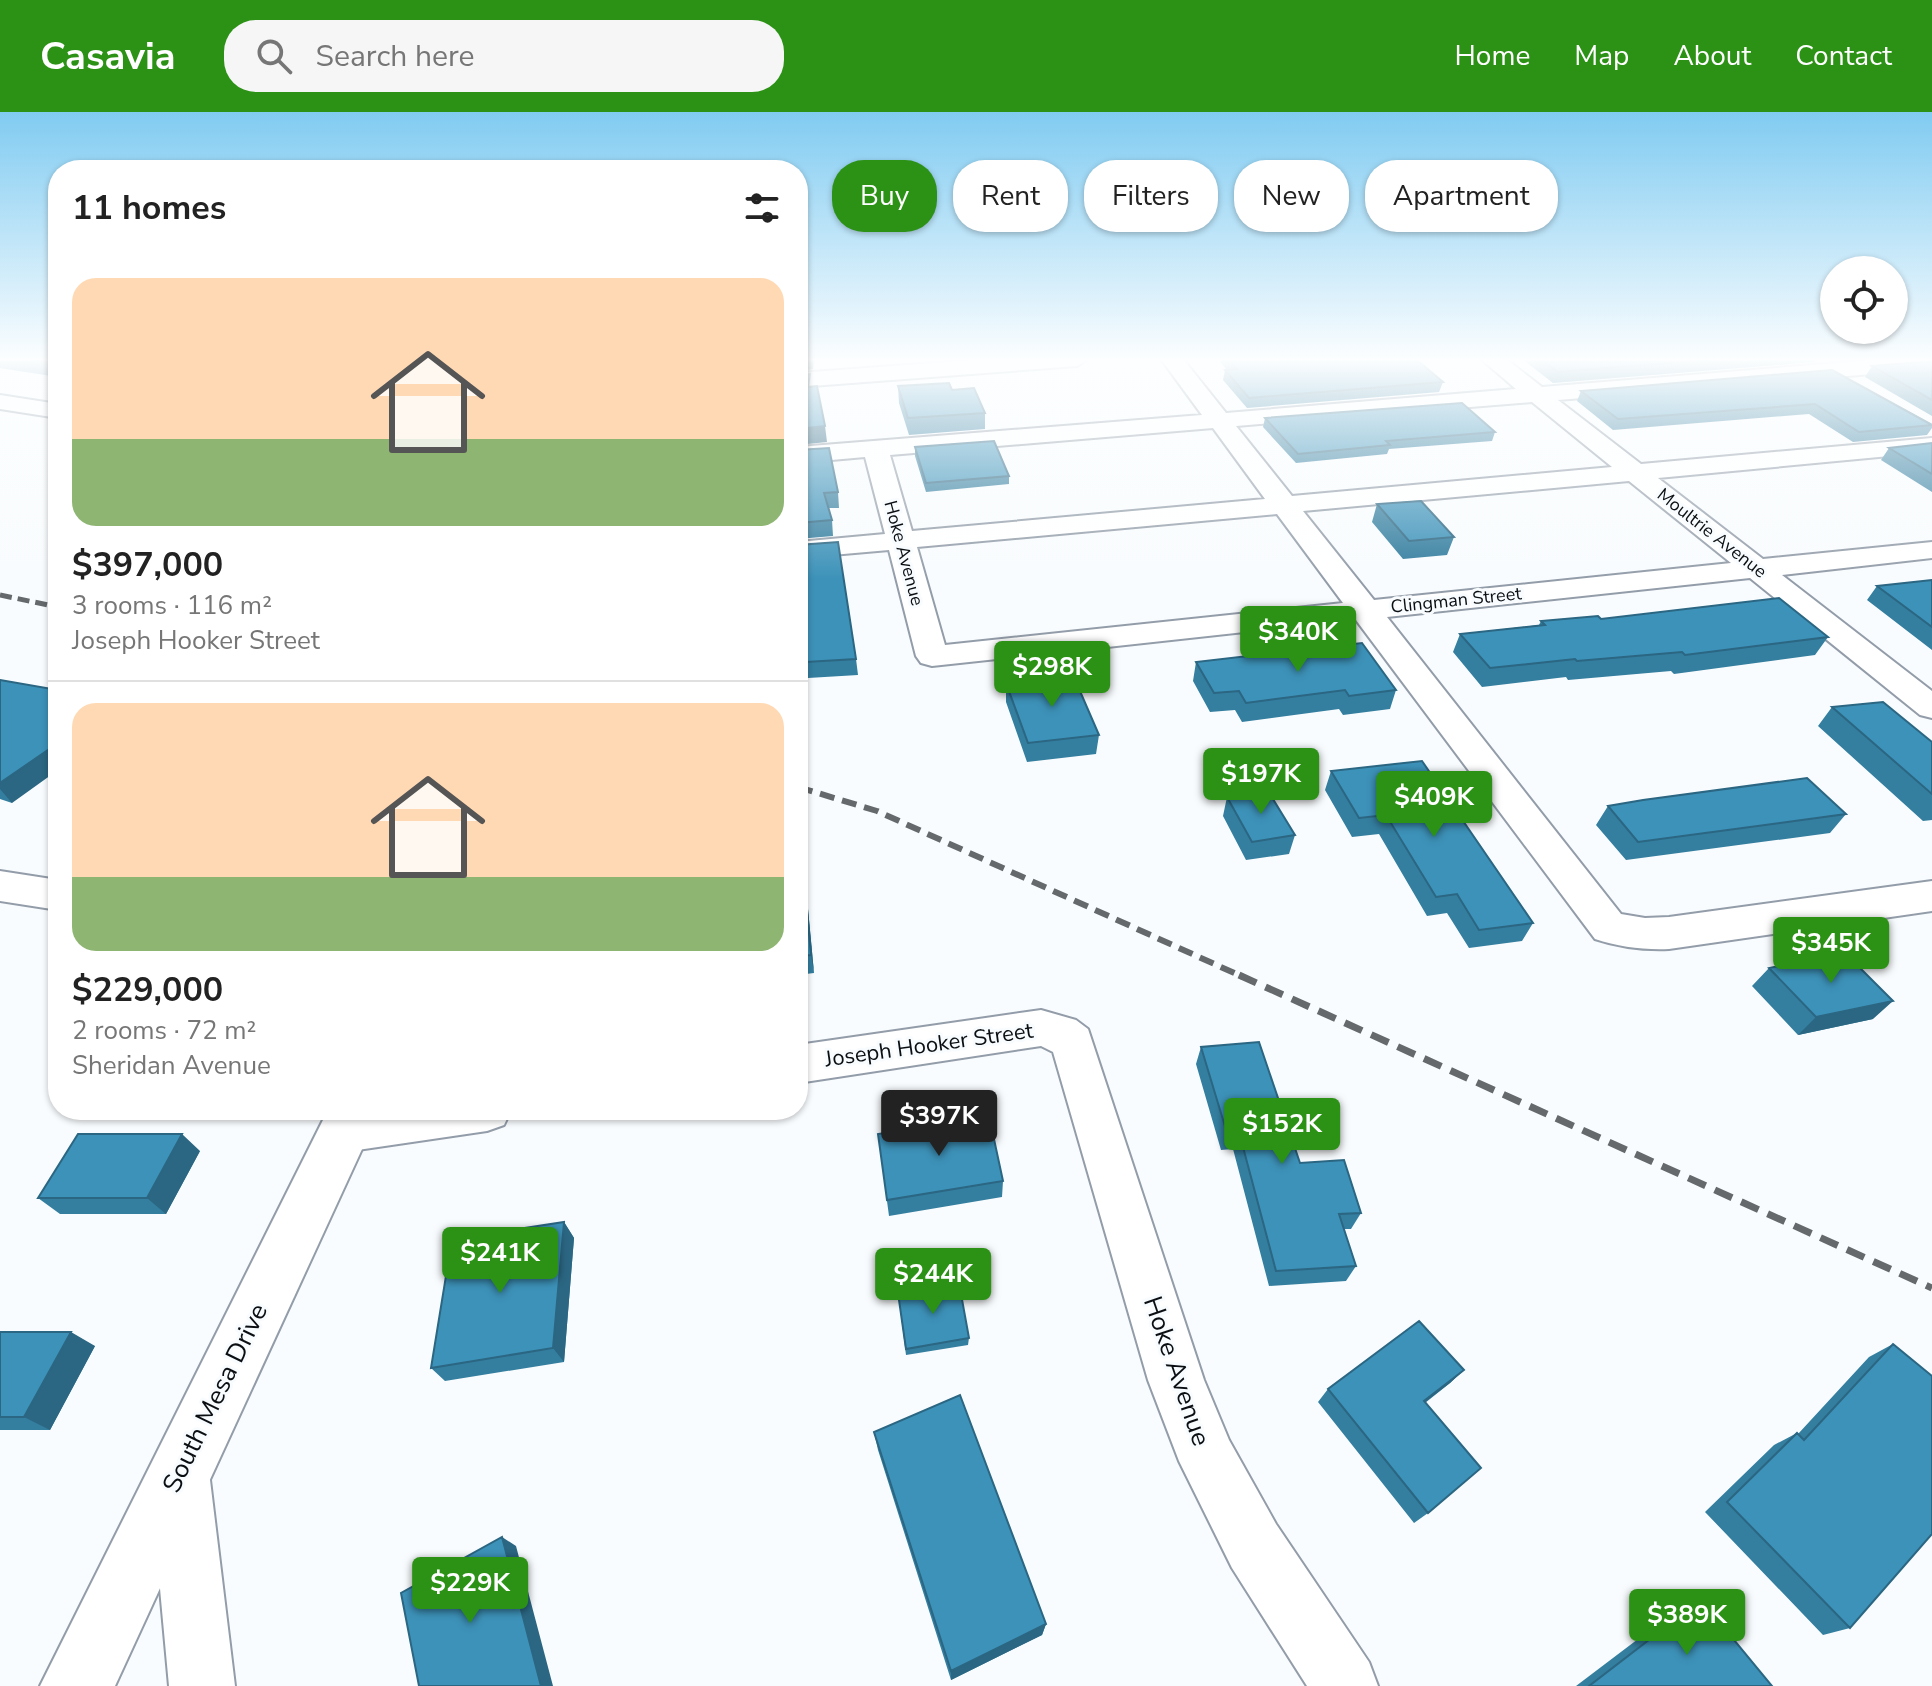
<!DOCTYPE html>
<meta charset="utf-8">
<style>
:root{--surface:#fff;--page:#f6f6f6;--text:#222;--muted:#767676;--line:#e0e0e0;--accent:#2c9215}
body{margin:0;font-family:"Nunito Sans",sans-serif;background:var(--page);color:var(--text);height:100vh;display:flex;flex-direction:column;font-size:30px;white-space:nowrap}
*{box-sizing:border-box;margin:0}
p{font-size:26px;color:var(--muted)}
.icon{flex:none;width:44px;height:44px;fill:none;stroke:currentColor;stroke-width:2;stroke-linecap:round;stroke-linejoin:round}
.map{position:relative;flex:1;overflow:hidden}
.sheet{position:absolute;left:48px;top:48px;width:760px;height:960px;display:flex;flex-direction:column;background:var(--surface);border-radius:32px;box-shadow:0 2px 6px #0004}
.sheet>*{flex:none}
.banner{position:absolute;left:832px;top:48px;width:760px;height:72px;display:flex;gap:16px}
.controls{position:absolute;left:1820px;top:144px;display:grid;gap:16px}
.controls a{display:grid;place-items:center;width:88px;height:88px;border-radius:50%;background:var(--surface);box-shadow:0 2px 6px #0004;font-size:40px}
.price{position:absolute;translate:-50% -68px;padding:0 18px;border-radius:8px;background:var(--accent);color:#fff;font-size:26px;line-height:52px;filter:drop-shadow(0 2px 4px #0008)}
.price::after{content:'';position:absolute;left:50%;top:48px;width:24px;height:18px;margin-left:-12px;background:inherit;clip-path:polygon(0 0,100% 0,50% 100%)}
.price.active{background:#222;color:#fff}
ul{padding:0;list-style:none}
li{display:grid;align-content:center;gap:16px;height:424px;padding:0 24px}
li+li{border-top:2px solid var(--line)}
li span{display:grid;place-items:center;height:248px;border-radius:24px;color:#555}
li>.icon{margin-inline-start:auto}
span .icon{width:144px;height:144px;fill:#fffc;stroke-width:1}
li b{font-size:34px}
h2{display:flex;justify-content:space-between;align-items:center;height:96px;padding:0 24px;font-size:34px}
.tag{padding:0 28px;border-radius:32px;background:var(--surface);box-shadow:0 2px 6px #0004;font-size:28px;line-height:72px}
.tag.active{background:var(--accent);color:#fff}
header{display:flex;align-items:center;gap:48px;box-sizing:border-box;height:112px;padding:0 40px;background:var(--accent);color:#fff}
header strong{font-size:38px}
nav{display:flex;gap:44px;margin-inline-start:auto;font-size:28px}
.search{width:560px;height:72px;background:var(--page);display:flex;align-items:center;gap:20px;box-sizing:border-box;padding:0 28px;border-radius:32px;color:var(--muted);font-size:30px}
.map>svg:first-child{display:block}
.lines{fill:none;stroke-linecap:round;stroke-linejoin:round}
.minor-casing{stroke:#939da9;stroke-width:4}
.major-casing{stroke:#939da9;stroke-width:4}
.minor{fill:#fff;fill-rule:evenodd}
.major{fill:#fff;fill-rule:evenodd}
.rail-far2{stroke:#65696c;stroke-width:5;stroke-dasharray:12 6;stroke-linecap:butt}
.rail-far1{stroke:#65696c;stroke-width:6;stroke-dasharray:15 8;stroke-linecap:butt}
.rail{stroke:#65696c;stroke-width:7;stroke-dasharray:19 10;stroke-linecap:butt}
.wall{fill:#347e9f}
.shaded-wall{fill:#2b6682}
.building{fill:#3d92b9;stroke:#2b6682;stroke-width:2}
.labels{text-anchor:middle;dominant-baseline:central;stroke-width:6;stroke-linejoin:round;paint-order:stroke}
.far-street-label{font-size:18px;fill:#0b0f13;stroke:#f9fcfe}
.street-label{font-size:22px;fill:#0b0f13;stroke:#f9fcfe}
.near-street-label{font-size:26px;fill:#0b0f13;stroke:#f9fcfe}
</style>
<header>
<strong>Casavia</strong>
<div class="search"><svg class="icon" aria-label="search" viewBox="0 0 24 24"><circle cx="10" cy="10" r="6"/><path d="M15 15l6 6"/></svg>Search here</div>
<nav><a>Home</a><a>Map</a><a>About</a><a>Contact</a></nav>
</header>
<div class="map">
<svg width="1932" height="1574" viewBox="0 0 1932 1574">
<rect width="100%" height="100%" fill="#f9fcfe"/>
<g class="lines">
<g class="minor-casing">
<path id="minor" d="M988,247H1088L1077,254L798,275V261Z
M1161,247H1183L1226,301L1516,277L1481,247H1506L1542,275L1887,247H1932V257L1558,288L1641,352L1932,326V340L1658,366L1763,447L1932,430V446L1782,463L1932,579V606L1920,603L1750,466L1387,505L1621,802L1645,806L1669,805L1932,769V799L1669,837C1643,838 1619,835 1595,827L1356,508L932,554L921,551L916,544L889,438L798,446V430L885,422L865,345L798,351V335L1202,303ZM1532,290L1612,355L1292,384L1236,314ZM1213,316L1265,387L912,419L890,343ZM1629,369L1731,451L1374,488L1303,399ZM1277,402L1343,491L945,533L917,435Z
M0,283L58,292V306L0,297Z
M0,759L58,768V798L0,789Z
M1041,898L1076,908L1088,917L1204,1268L1229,1328L1276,1412L1369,1550L1378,1574H1307L1232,1456L1179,1349L1148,1268L1053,940L1041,934L798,971V933Z
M343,998H511L504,1013L487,1019L344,1040L327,1034L320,1019L327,1004Z
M180,1338L201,1347L210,1368L235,1574H169L150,1368L159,1347Z"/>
</g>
<g class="major-casing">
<path id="major" d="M328,998H380L115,1574H40Z"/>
</g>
<use href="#minor" class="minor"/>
<use href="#major" class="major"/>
<path class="rail-far2" d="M0,483L58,495"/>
<path class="rail-far1" d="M798,675L877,699L1243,865"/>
<path class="rail" d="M1239,863L1932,1176"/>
</g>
<path class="wall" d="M0,247H58V265L0,256Z
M1218,247H1408L1443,270L1439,280L1247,296L1223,268L1225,258H1227Z
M1522,247H1821L1814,250L1553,271Z
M1932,249V304L1865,265L1872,254Z
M1832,258L1932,312V316L1927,323L1853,330L1809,302L1613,318L1577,289L1581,279Z
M898,274L952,278L985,301V317L909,323L899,291Z
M1265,306L1495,320L1492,329L1389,337L1387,342L1296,351L1263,315Z
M1932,331V380L1881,348L1889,336Z
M915,335L1009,364V372L926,380L915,344Z
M798,338L838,380L839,396H828L832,408L833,424L798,427Z
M1377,392L1454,425L1447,443L1403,447L1372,410Z
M798,433L856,547L858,563L808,566L806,550L805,524L802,525L798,507Z
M1932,468V538L1867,488L1877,474Z
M1601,507L1828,525L1815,543L1674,562L1671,559L1568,568L1566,565L1482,575L1453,540L1460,522L1539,513L1541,509Z
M1196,550L1396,578L1390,597L1343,603L1339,597L1242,610L1235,598L1210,600L1193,569Z
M0,568L12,691L0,687Z
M1006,571L1099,623L1096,642L1027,650L1006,590Z
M1832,595L1932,630V708L1923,709L1818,614Z
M1331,659L1533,811L1522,829L1469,836L1447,801L1427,804L1379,722L1352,725L1325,678Z
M1227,685L1295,723L1289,742L1246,748L1223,704Z
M1608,694L1846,702L1830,721L1626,748L1596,713Z
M798,779H805L808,797L814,861L798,863Z
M1769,856L1873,907L1798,923L1752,874Z
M1201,935L1300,1051L1361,1101L1351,1117H1344L1356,1154L1346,1169L1269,1174L1233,1037L1221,1038L1196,952Z
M878,1022L1003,1069L1002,1085L889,1104Z
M200,1039L166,1102H60L38,1086Z
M564,1110L574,1126L564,1250L445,1269L431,1256Z
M898,1181L969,1226L968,1233L906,1243Z
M0,1220L95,1234L50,1318H0Z
M1893,1232L1850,1516L1823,1523L1705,1400L1774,1333L1797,1321L1798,1322L1869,1245Z
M1464,1258L1450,1271L1425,1291L1428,1401L1414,1411L1318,1290L1328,1277Z
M874,1320L1046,1512L1042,1523L951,1568L878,1338Z
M1701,1488L1772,1574H1576L1679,1496Z"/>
<path class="shaded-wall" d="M798,247H814L813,257L798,259Z
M825,314L827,330L798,333V317Z
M58,631V658L12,691L0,677V671Z
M805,779L808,797L814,861L811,843Z
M1893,889L1873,907L1798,923L1816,905Z
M182,1022L200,1039L166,1102L147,1086Z
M564,1110L574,1126L564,1250L553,1236Z
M71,1220L95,1234L50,1318L24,1305Z
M1464,1258L1450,1271L1411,1301L1424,1289Z
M502,1425L516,1434L553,1574H541Z
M1046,1512L1042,1523L951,1568V1559Z"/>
<path class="building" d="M27,247H58V252Z
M1228,247L1417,248L1443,270L1249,286L1225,258L1237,257Z
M1541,247H1715L1558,260Z
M1932,249V288L1872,254Z
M1832,258L1932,313L1859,320L1815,292L1618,307L1581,279Z
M810,262L808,275L817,274L825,314L798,317V263Z
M949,271L952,278L974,276L985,301L908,306L898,274Z
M1462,291L1495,320L1386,329L1390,333L1298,342L1265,306Z
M994,329L1009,364L926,371L915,335Z
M1932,331V362L1889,336Z
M829,336L838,380L824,381L832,408L798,411V338Z
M1421,389L1454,425L1409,429L1377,392Z
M838,430L856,547L806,550L805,508L800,509L798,500V451H801L798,441V433Z
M1932,468V515L1877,474Z
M1779,486L1828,525L1685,543L1682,540L1577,549L1575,547L1490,556L1460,522L1545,513L1541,509L1598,504L1601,507Z
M1362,531L1396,578L1349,584L1345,578L1246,591L1239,579L1214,581L1196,550Z
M1073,563L1099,623L1028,631L1006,571Z
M0,568L58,578V631L0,671Z
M1883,590L1932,630V682L1832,595Z
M1422,649L1533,811L1479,818L1457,782L1436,785L1386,703L1359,706L1331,659Z
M1807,666L1846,702L1638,730L1608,694L1643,688Z
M1268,679L1295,723L1252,730L1227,685Z
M798,779H805L811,843L798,844Z
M1844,840L1893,889L1816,905L1769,856Z
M1259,930L1300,1051L1344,1048L1361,1101L1339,1102L1356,1154L1276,1159L1239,1020L1227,1021L1201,935Z
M989,1004L1003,1069L887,1088L878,1022Z
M78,1022H182L147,1086H38Z
M564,1110L553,1236L431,1256L452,1127Z
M959,1171L969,1226L906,1237L898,1181Z
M1419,1209L1464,1258L1424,1289L1481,1356L1428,1401L1328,1277Z
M0,1220H71L24,1305H0Z
M1893,1232L1932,1264V1422L1850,1516L1727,1390L1797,1321L1804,1328Z
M960,1283L1046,1512L951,1559L874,1320Z
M502,1425L541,1574H419L401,1481Z
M1701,1488L1772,1574H1589Z"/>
<linearGradient id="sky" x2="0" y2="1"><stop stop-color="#80cbf1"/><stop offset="0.53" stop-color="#fcfeff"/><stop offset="1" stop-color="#fcfeff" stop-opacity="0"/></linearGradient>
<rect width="1932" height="467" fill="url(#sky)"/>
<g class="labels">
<g class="far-street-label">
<text transform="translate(1712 421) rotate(38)">Moultrie Avenue</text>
<text transform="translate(904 441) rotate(75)">Hoke Avenue</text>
<text transform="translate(1456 488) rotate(-6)">Clingman Street</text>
</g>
<g class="street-label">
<text transform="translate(929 933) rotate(-8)">Joseph Hooker Street</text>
</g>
<g class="near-street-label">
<text transform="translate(1177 1259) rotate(71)">Hoke Avenue</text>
<text transform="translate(215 1286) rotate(-64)">South Mesa Drive</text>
</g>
</g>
</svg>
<div class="controls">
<a><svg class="icon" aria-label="locate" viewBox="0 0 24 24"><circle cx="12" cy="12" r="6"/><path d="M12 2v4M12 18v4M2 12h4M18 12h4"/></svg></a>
</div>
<b class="price" style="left:1298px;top:562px">$340K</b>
<b class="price" style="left:1052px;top:597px">$298K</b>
<b class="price" style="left:1261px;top:704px">$197K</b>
<b class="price" style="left:1434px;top:727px">$409K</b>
<b class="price" style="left:1831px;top:873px">$345K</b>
<b class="price active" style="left:939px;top:1046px">$397K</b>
<b class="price" style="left:1282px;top:1054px">$152K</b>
<b class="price" style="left:500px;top:1183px">$241K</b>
<b class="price" style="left:933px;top:1204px">$244K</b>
<b class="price" style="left:470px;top:1513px">$229K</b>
<b class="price" style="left:1687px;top:1545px">$389K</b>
<div class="banner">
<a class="tag active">Buy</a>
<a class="tag">Rent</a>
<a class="tag">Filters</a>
<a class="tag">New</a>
<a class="tag">Apartment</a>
</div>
<section class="sheet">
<h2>11 homes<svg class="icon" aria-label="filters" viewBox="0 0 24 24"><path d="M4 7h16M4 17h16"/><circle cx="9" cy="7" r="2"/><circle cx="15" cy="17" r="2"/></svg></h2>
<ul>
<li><span style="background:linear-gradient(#ffd9b3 65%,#8fb573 0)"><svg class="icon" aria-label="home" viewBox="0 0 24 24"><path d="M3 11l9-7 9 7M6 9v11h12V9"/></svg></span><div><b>$397,000</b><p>3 rooms · 116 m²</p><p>Joseph Hooker Street</p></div></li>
<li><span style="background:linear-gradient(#ffd9b3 70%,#8fb573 0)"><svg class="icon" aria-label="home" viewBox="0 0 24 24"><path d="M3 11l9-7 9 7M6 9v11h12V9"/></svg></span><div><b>$229,000</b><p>2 rooms · 72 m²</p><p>Sheridan Avenue</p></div></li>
</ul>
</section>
</div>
